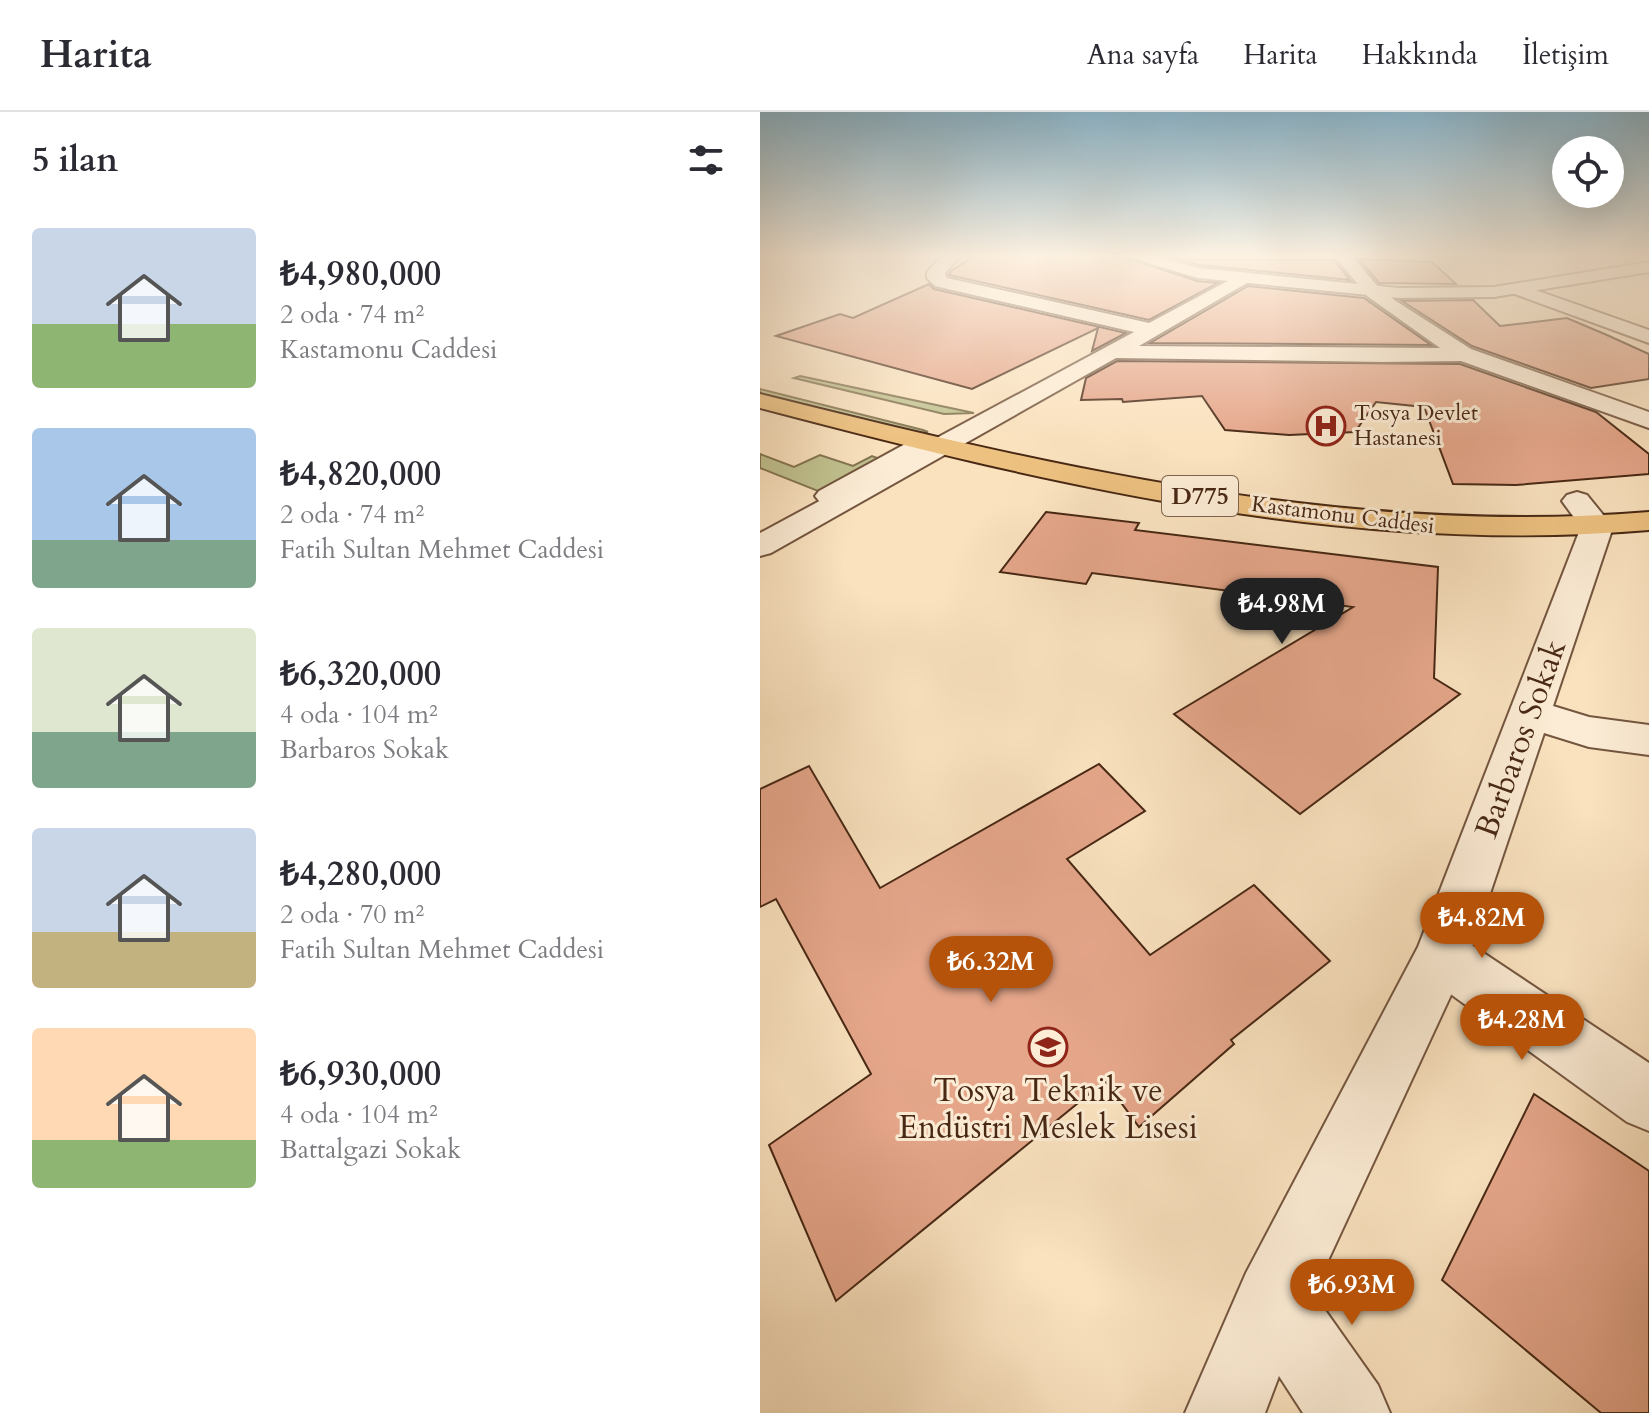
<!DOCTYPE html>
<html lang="tr">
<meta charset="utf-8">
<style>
:root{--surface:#fff;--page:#f7f7f7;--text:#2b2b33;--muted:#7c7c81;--line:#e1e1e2;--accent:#b45309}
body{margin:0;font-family:Cardo,serif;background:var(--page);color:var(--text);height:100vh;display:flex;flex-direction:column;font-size:30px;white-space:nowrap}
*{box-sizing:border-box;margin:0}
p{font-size:26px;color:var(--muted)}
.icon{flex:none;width:44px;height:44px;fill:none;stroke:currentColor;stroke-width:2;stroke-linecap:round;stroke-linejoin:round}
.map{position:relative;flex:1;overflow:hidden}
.sheet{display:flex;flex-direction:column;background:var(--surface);width:760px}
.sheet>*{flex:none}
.tools{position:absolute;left:792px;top:24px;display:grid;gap:16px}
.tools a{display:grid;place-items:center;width:72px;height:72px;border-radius:50%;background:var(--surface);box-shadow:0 8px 32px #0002;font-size:40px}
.price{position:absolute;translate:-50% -68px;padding:0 18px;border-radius:28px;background:var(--accent);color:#fff;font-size:26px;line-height:52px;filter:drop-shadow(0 2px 4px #0008)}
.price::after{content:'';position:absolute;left:50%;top:48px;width:24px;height:18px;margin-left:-12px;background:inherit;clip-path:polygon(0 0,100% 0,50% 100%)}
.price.current{background:#222;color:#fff}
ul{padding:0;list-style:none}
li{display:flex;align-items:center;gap:24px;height:200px;padding:0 32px}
li span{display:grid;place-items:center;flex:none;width:224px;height:160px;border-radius:8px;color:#555}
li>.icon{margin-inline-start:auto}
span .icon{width:96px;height:96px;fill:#fffc;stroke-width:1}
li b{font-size:34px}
h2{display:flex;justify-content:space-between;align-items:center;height:96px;padding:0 32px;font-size:34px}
header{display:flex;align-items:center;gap:48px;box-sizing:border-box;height:112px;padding:0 40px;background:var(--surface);border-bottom:2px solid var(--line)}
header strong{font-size:38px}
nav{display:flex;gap:44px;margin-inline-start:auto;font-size:28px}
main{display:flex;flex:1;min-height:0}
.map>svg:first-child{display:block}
.green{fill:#c1c290;stroke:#847552;stroke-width:2}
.building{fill:#e5a68a;stroke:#482814;stroke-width:2}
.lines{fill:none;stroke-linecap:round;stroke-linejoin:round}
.pedestrian-casing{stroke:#74563f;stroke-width:4}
.minor-casing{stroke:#74563f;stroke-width:4}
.tertiary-casing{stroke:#74563f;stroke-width:4}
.primary-casing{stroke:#482814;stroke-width:4}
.pedestrian{fill:#fcecd5;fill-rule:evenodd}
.minor{fill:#fcecd5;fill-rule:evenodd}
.tertiary{fill:#fcecd5;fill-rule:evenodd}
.primary{fill:#edc180;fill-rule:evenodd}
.labels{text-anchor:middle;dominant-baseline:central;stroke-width:6;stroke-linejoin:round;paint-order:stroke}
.far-poi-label{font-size:22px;fill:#482814;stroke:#fcecd5;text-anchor:start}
.far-street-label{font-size:22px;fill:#482814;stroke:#fcecd5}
.shield{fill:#fcecd5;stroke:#7e634e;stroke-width:2}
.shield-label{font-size:24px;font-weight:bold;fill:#482814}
.near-street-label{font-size:32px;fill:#482814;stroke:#fcecd5}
.near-poi-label{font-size:32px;fill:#482814;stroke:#fcecd5}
</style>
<header>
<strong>Harita</strong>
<nav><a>Ana sayfa</a><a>Harita</a><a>Hakkında</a><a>İletişim</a></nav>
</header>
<main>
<section class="sheet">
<h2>5 ilan<svg class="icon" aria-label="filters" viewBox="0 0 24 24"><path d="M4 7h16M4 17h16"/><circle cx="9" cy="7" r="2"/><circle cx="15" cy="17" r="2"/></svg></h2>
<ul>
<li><span style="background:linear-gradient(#c9d6e8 60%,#8fb573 0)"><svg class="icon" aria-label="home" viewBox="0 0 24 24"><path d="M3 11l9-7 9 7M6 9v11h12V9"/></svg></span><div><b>₺4,980,000</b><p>2 oda · 74 m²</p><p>Kastamonu Caddesi</p></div></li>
<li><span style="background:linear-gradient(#a9c7e8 70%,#7fa58c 0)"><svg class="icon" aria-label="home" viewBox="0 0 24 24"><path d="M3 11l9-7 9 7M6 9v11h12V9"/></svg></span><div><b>₺4,820,000</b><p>2 oda · 74 m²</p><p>Fatih Sultan Mehmet Caddesi</p></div></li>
<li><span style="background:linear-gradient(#dfe7d0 65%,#7fa58c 0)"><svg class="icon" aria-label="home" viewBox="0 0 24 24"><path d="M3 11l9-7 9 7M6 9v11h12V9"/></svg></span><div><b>₺6,320,000</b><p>4 oda · 104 m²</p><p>Barbaros Sokak</p></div></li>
<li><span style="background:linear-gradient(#c9d6e8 65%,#c2b280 0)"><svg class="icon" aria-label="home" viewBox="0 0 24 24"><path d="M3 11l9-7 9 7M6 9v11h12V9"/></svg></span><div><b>₺4,280,000</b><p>2 oda · 70 m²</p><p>Fatih Sultan Mehmet Caddesi</p></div></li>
<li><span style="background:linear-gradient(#ffd9b3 70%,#8fb573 0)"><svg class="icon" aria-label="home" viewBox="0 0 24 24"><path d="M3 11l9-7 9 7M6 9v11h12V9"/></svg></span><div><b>₺6,930,000</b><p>4 oda · 104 m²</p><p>Battalgazi Sokak</p></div></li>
</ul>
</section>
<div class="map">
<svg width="889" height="1301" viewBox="0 0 889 1301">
<rect width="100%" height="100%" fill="#fae2bf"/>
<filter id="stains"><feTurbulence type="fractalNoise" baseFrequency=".0025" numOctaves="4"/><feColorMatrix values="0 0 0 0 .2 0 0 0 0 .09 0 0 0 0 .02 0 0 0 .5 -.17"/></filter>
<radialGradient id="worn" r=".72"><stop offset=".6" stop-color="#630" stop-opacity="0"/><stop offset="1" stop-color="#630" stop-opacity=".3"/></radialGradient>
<path class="green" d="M40,264L214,301L184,302L34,266Z
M0,277L163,318L168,320L160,321L0,281Z
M0,342L34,355L60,343L93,354L112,344L125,349L63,381L0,356Z"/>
<path class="building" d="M214,144H362L437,169L458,171L389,208L189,163L191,159Z
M407,144L438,148H574L590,168L439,153Z
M599,147L672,150L696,172L619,171Z
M169,172L174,177L366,221L332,239L338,216L212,277L16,224L80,202L93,206Z
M488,174L604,186L671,233L390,231Z
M713,188L740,214L807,206L847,223L889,242V267L831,276L712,234L642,189Z
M357,249L700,252L836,300L889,342V362L756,373L693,372L664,295L616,290L595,320L529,323L465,318L442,284L363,290L362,287L321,288L326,266Z
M286,400L379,411L375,418L678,455L674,566L700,582L540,702L414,602L593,495L332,461L326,472L240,460Z
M339,652L385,699L307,747L390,843L494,773L570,849L471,928L474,932L379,1015L345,969L76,1189L9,1033L111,962L16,787L0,795V677L49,654L120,776Z
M774,982L889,1059V1301H841L682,1168Z"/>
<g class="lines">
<g class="pedestrian-casing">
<path id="pedestrian" d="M147,331L155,333L159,338L155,343L77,389H59L55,384L59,379Z"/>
</g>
<g class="minor-casing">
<path id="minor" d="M182,144H200L185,161L187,166L389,211L477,164H489L492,168L379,234L680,236L607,184L575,144H592L619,176L636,189L711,237L889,300V316L701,249L622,250L356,246L11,441L0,444V421L374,220L175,174L167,166V160Z
M758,172L889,218V231L752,181L749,177Z
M817,380L827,383L853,415L793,594L829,605L889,613V643L829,635L784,621L709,844L553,1181L618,1273L630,1301H543L519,1264L505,1301H425L486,1161L658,835L821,415L802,389L807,383Z"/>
</g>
<g class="tertiary-casing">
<path id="tertiary" d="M365,144H394L438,156L639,176L734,175L889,150V160L734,185L639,186L438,166Z
M682,819L701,826L889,951V1019L867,1010L663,862L655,844L663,826Z"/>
</g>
<g class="primary-casing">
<path id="primary" d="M0,282C289,354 589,425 889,400V418C589,444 288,372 0,296Z"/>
</g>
<use href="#pedestrian" class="pedestrian"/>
<use href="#minor" class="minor"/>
<use href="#tertiary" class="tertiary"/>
<use href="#primary" class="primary"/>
</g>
<linearGradient id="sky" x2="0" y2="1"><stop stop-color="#8bb8d0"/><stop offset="0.44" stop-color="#fdf2e2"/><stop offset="1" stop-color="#fdf2e2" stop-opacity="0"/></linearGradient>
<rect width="889" height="327" fill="url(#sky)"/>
<defs>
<g id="hospital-ring" transform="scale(2)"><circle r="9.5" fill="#fcecd5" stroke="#8f2418" stroke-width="1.5"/><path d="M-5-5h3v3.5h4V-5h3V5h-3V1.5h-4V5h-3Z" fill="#8f2418"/></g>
<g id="school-ring" transform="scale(2)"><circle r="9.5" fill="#fcecd5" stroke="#8f2418" stroke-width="1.5"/><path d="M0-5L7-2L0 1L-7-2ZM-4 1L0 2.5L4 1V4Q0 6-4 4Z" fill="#8f2418"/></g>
</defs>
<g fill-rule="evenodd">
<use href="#hospital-ring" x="566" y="314"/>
<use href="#school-ring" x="288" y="935"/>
</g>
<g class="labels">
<g class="far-poi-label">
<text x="594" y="301">Tosya Devlet<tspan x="594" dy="25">Hastanesi</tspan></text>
</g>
<g class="far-street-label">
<text transform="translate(583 403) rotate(7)">Kastamonu Caddesi</text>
</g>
<rect class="shield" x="402" y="364" width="76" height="40" rx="6"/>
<g class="shield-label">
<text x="440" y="384">D775</text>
</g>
<g class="near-street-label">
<text transform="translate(761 627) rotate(-70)">Barbaros Sokak</text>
</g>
<g class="near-poi-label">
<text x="288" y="979">Tosya Teknik ve<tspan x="288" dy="37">Endüstri Meslek Lisesi</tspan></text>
</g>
</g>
<rect width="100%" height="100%" filter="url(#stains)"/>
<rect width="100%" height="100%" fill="url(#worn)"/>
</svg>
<div class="tools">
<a><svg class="icon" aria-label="locate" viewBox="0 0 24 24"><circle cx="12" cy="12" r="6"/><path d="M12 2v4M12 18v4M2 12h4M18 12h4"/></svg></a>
</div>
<b class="price current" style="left:522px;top:534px">₺4.98M</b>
<b class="price" style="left:722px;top:848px">₺4.82M</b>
<b class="price" style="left:231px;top:892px">₺6.32M</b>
<b class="price" style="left:762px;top:950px">₺4.28M</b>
<b class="price" style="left:592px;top:1215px">₺6.93M</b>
</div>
</main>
